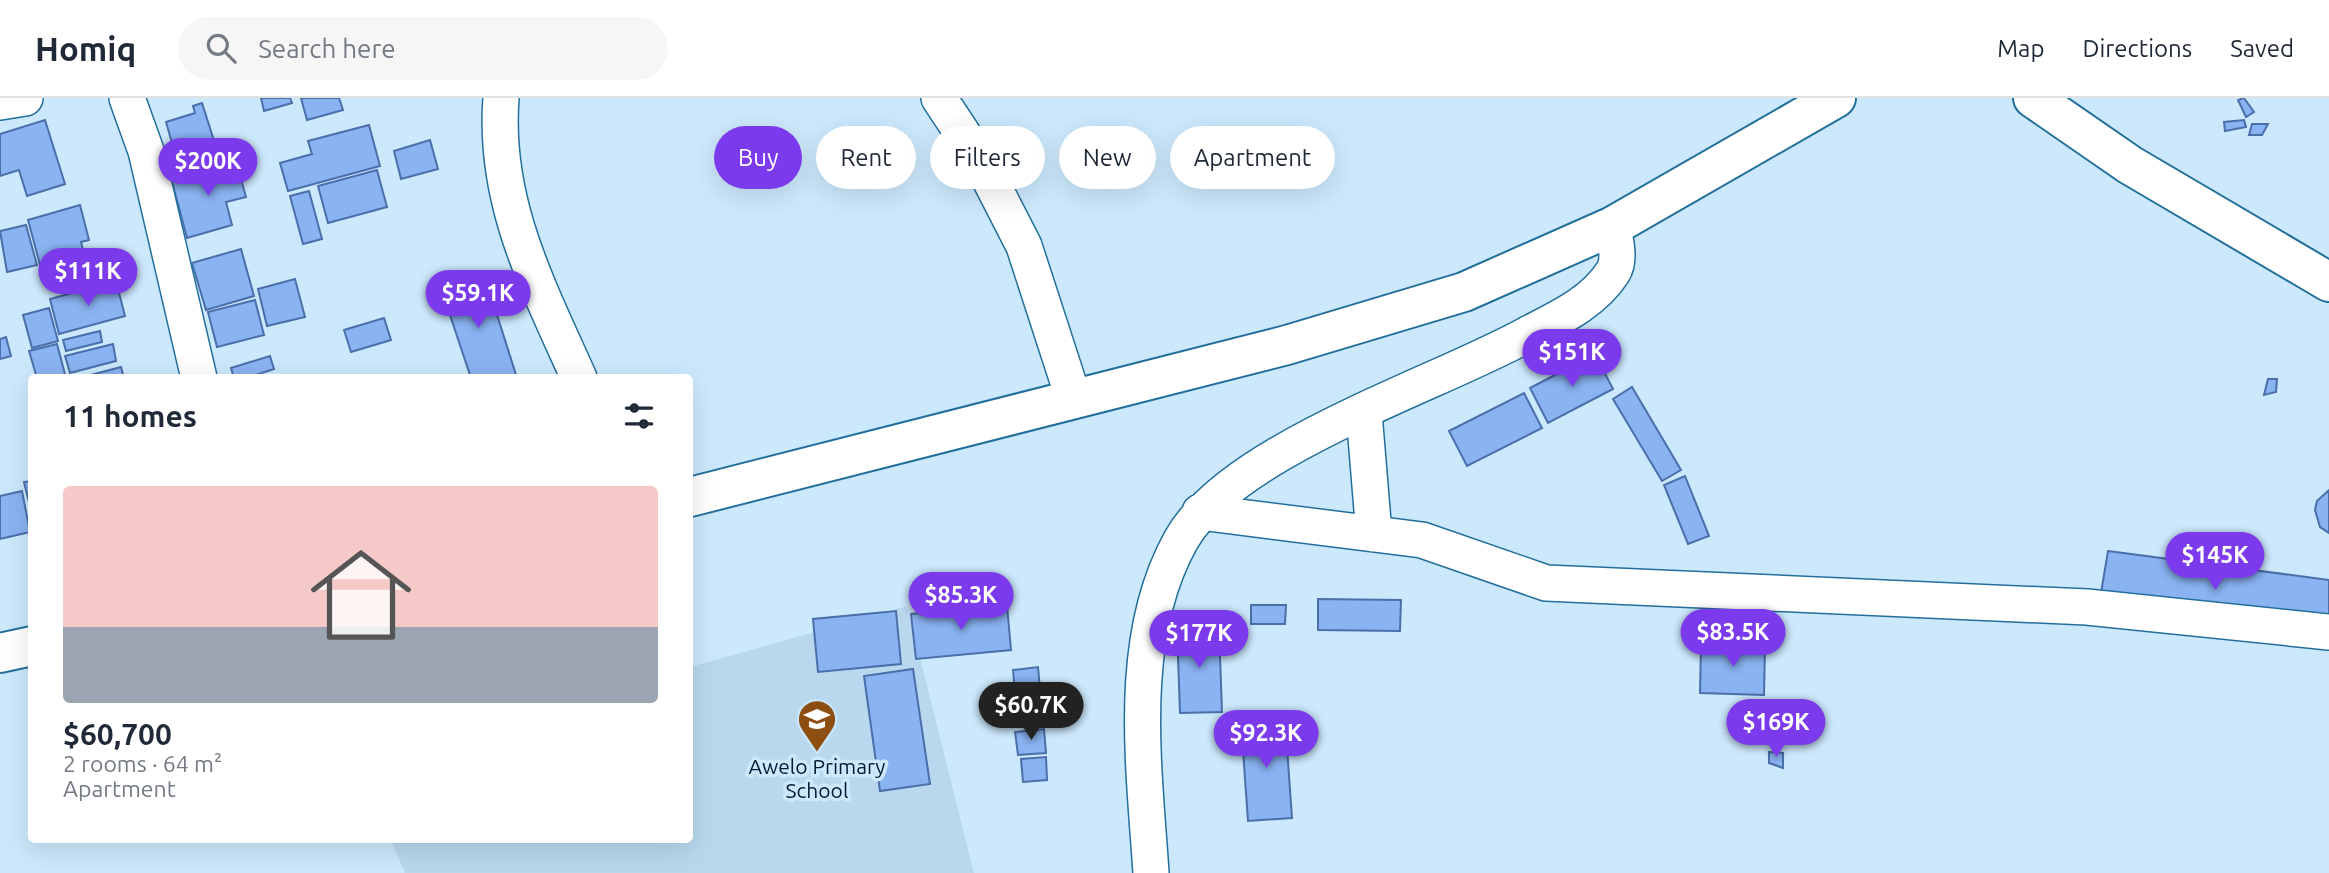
<!DOCTYPE html>
<meta charset="utf-8">
<style>
:root{--surface:#fff;--page:#f6f6f7;--text:#1f2937;--muted:#747a83;--line:#e0e1e3;--accent:#7c3aed}
body{margin:0;font-family:Ubuntu,sans-serif;background:var(--page);color:var(--text);height:100vh;display:flex;flex-direction:column;font-size:26px;white-space:nowrap}
*{box-sizing:border-box;margin:0}
p{font-size:23px;color:var(--muted)}
.icon{flex:none;width:38px;height:38px;fill:none;stroke:currentColor;stroke-width:2;stroke-linecap:round;stroke-linejoin:round}
.map{position:relative;flex:1;overflow:hidden}
.details{position:absolute;left:28px;top:276px;width:665px;height:469px;display:flex;flex-direction:column;background:var(--surface);border-radius:7px;box-shadow:0 7px 28px #0002}
.details>*{flex:none}
.banner{position:absolute;left:714px;top:28px;width:665px;height:63px;display:flex;gap:14px}
.price{position:absolute;translate:-50% -60px;padding:0 16px;border-radius:24px;background:var(--accent);color:#fff;font-size:23px;line-height:46px;filter:drop-shadow(0 2px 4px #0008)}
.price::after{content:'';position:absolute;left:50%;top:42px;width:21px;height:16px;margin-left:-10px;background:inherit;clip-path:polygon(0 0,100% 0,50% 100%)}
.price.active{background:#222;color:#fff}
ul{padding:0;list-style:none}
li{display:grid;align-content:center;gap:14px;height:371px;padding:0 35px}
li+li{border-top:2px solid var(--line)}
li span{display:grid;place-items:center;height:217px;border-radius:7px;color:#555}
li>.icon{margin-inline-start:auto}
span .icon{width:126px;height:126px;fill:#fffc;stroke-width:1}
li b{font-size:30px}
h2{display:flex;justify-content:space-between;align-items:center;height:84px;padding:0 35px;font-size:30px}
.tag{padding:0 24px;border-radius:32px;background:var(--surface);box-shadow:0 7px 28px #0002;font-size:24px;line-height:63px}
.tag.active{background:var(--accent);color:#fff}
header{display:flex;align-items:center;gap:42px;box-sizing:border-box;height:98px;padding:0 35px;background:var(--surface);border-bottom:2px solid var(--line)}
header strong{font-size:33px}
nav{display:flex;gap:38px;margin-inline-start:auto;font-size:24px}
.search{width:490px;height:63px;background:var(--page);display:flex;align-items:center;gap:18px;box-sizing:border-box;padding:0 24px;border-radius:38px;color:var(--muted);font-size:26px}
.map>svg:first-child{display:block}
.built{fill:#b9d8ee}
.building{fill:#8ab3f2;stroke:#4a6faa;stroke-width:2}
.lines{fill:none;stroke-linecap:round;stroke-linejoin:round}
.minor-casing{stroke:#226f9c;stroke-width:38}
.tertiary-casing{stroke:#226f9c;stroke-width:42}
.primary-casing{stroke:#226f9c;stroke-width:42}
.minor{stroke:#fff;stroke-width:35}
.tertiary{stroke:#fff;stroke-width:38}
.primary{stroke:#fff;stroke-width:38}
.labels{text-anchor:middle;dominant-baseline:central;stroke-width:7;stroke-linejoin:round;paint-order:stroke}
.poi-label{font-size:21px;fill:#001d2f;stroke:#cce8fc}
</style>
<header>
<strong>Homiq</strong>
<div class="search"><svg class="icon" aria-label="search" viewBox="0 0 24 24"><circle cx="10" cy="10" r="6"/><path d="M15 15l6 6"/></svg>Search here</div>
<nav><a>Map</a><a>Directions</a><a>Saved</a></nav>
</header>
<div class="map">
<svg width="2329" height="775" viewBox="0 0 2329 775">
<rect width="100%" height="100%" fill="#cce8fc"/>
<path class="built" d="M907,508L974,775H405L391,742H690V569Z"/>
<path class="building" d="M261,0H290L292,5L264,13Z
M301,0H339L343,12L307,22Z
M2244,0L2254,14L2246,19L2238,2Z
M202,5L216,49L205,53L202,44L174,52L166,24L195,15L193,8Z
M45,22L65,86L27,98L19,72L0,78V36Z
M2244,22L2246,29L2225,33L2224,24Z
M2252,26H2268L2262,37H2249Z
M369,27L380,68L288,93L280,65L312,56L308,43Z
M430,42L438,71L401,81L394,53Z
M236,63L246,99L226,104L232,127L187,140L171,80Z
M377,72L387,109L328,125L318,88Z
M309,93L322,141L303,146L290,98Z
M80,107L89,142L81,144L87,167L43,178L28,122Z
M26,127L37,167L7,174L0,133Z
M241,151L254,198L206,212L192,165Z
M456,178L460,191L486,182L517,280H471L439,184Z
M295,181L305,219L267,228L258,191Z
M116,183L125,218L59,236L50,201Z
M255,202L264,237L217,249L208,214Z
M49,210L58,243L32,250L23,217Z
M384,220L391,242L351,254L344,232Z
M100,233L102,244L66,253L63,242Z
M6,239L11,258L0,261V241Z
M57,246L66,280H37L29,253Z
M113,246L116,263L70,275L65,258Z
M1595,256L1613,291L1548,325L1530,290Z
M270,258L274,271L246,280H234L231,270Z
M121,269L124,280H79Z
M2268,281H2277L2276,294L2264,297Z
M1632,289L1681,372L1662,383L1613,301Z
M1524,295L1542,330L1467,368L1449,333Z
M1685,378L1709,438L1688,446L1664,387Z
M32,383V417L24,384Z
M2329,392V435L2320,429L2315,412L2317,403Z
M22,393L30,434L0,441V398Z
M2108,453L2329,482V534L2099,507Z
M1318,501L1401,502L1400,533L1318,532Z
M1007,507L1011,552L916,561L911,516Z
M1251,507H1286L1285,526H1251Z
M896,513L901,566L818,574L813,521Z
M1219,530L1222,614L1180,615L1177,531Z
M1701,546L1765,548L1764,597L1700,595Z
M1038,569L1043,624L1018,627L1013,572Z
M913,571L930,686L880,693L864,578Z
M1285,621L1292,720L1248,723L1241,624Z
M1044,631L1046,655L1018,657L1015,634Z
M1769,654L1783,655V670L1769,665Z
M1046,659L1047,682L1023,684L1021,661Z"/>
<g class="lines">
<g class="minor-casing">
<path id="minor" d="M127,0L146,53L199,280
M501,0C493,104 538,188 579,280
M939,0L980,62L1024,148L1074,302
M0,4L25,0
M1364,315L1374,436
M1200,414L1422,442L1546,485L2087,509L2329,534
M1151,775C1144,667 1126,540 1181,442C1231,352 1436,287 1528,236C1559,220 1593,205 1613,174C1621,161 1615,142 1613,128"/>
</g>
<g class="tertiary-casing">
<path id="tertiary" d="M690,399L1287,247L1464,194L1613,128L1836,0
M0,555L32,548"/>
</g>
<g class="primary-casing">
<path id="primary" d="M2033,0L2130,67L2329,184"/>
</g>
<use href="#minor" class="minor"/>
<use href="#tertiary" class="tertiary"/>
<use href="#primary" class="primary"/>
</g>
<defs>
<g id="school-pin" transform="scale(2.0125)"><path d="M0 17L-7.5 6A9.5 9.5 0 1 1 7.5 6Z" fill="#8c4f11" stroke="#cce8fc"/><path d="M0-5L7-2L0 1L-7-2ZM-4 1L0 2.5L4 1V4Q0 6-4 4Z" fill="#fff"/></g>
</defs>
<g fill-rule="evenodd">
<use href="#school-pin" x="817" y="621"/>
</g>
<g class="labels">
<g class="poi-label">
<text x="817" y="668">Awelo Primary<tspan x="817" dy="24">School</tspan></text>
</g>
</g>
</svg>
<b class="price" style="left:208px;top:100px">$200K</b>
<b class="price" style="left:88px;top:210px">$111K</b>
<b class="price" style="left:478px;top:232px">$59.1K</b>
<b class="price" style="left:1572px;top:291px">$151K</b>
<b class="price" style="left:2215px;top:494px">$145K</b>
<b class="price" style="left:961px;top:534px">$85.3K</b>
<b class="price" style="left:1733px;top:571px">$83.5K</b>
<b class="price" style="left:1199px;top:572px">$177K</b>
<b class="price active" style="left:1031px;top:644px">$60.7K</b>
<b class="price" style="left:1776px;top:661px">$169K</b>
<b class="price" style="left:1266px;top:672px">$92.3K</b>
<div class="banner">
<a class="tag active">Buy</a>
<a class="tag">Rent</a>
<a class="tag">Filters</a>
<a class="tag">New</a>
<a class="tag">Apartment</a>
</div>
<section class="details">
<h2>11 homes<svg class="icon" aria-label="filters" viewBox="0 0 24 24"><path d="M4 7h16M4 17h16"/><circle cx="9" cy="7" r="2"/><circle cx="15" cy="17" r="2"/></svg></h2>
<ul>
<li><span style="background:linear-gradient(#f6c9c9 65%,#9aa5b1 0)"><svg class="icon" aria-label="home" viewBox="0 0 24 24"><path d="M3 11l9-7 9 7M6 9v11h12V9"/></svg></span><div><b>$60,700</b><p>2 rooms · 64 m²</p><p>Apartment</p></div></li>
</ul>
</section>
</div>
